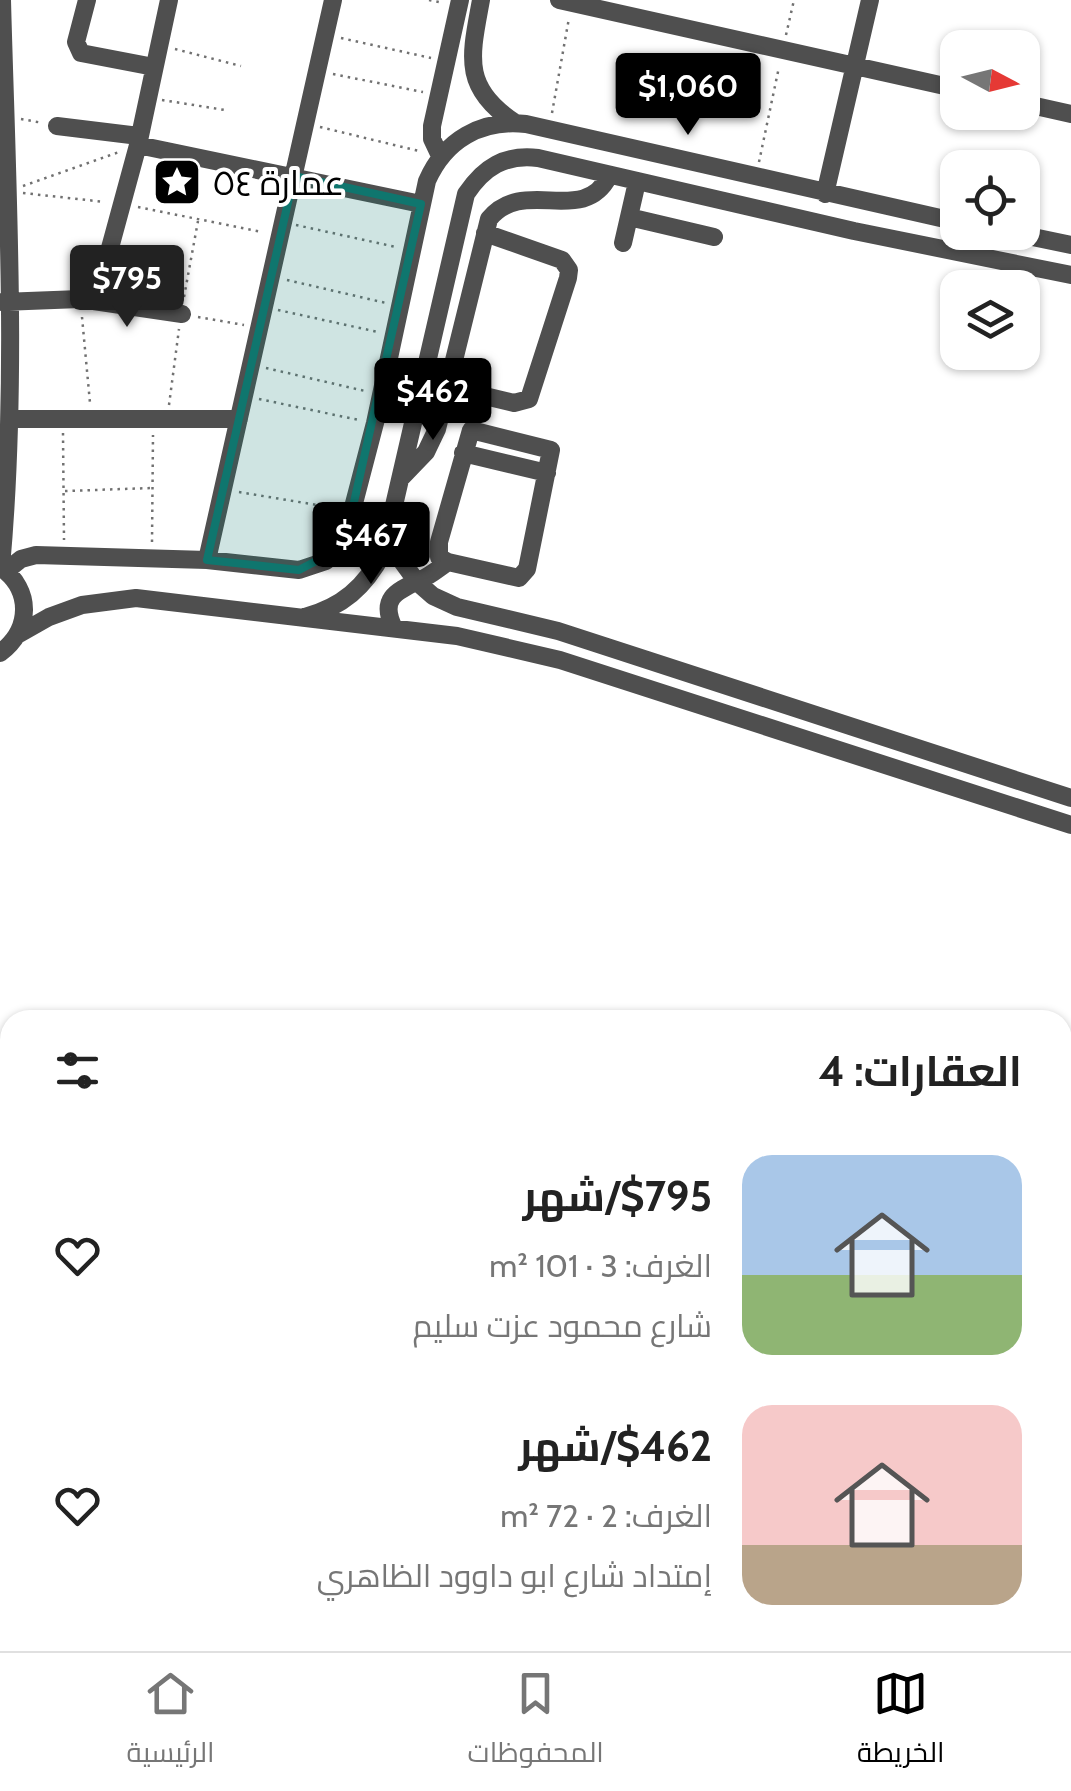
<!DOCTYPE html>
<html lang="ar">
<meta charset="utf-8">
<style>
:root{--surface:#fff;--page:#f6f6f6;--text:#222;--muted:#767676;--line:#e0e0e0;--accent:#000}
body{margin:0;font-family:Cabin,Cairo,sans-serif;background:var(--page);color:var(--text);direction:rtl;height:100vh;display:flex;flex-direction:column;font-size:38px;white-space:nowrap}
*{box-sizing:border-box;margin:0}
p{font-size:32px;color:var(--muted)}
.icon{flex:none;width:55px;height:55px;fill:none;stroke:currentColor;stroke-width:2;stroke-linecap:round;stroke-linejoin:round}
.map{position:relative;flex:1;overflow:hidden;direction:ltr}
.side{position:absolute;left:0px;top:1010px;width:1072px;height:642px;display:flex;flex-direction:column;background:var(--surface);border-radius:30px 30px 0 0;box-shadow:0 2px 8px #0004;direction:rtl}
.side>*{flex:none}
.needle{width:65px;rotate:97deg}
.tools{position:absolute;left:940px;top:30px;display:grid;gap:20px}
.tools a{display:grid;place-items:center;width:100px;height:100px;border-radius:20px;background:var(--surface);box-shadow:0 2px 8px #0004;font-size:50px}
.price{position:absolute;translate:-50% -85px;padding:0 22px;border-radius:10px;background:var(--accent);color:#fff;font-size:32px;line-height:65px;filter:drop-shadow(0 2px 5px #0008)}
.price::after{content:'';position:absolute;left:50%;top:60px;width:30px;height:22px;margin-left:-15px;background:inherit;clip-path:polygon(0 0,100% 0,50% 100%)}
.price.on{background:#222;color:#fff}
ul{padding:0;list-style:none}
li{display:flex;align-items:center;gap:30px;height:250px;padding:0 50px}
li span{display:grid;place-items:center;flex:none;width:280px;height:200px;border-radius:30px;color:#555}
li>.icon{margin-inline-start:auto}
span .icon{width:120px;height:120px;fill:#fffc;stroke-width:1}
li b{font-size:42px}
h2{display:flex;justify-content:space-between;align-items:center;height:120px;padding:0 50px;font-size:42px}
.dock{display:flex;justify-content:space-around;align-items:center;height:140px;border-top:2px solid var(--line);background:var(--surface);font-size:28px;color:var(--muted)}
.dock a{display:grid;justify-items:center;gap:5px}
.dock .on{color:var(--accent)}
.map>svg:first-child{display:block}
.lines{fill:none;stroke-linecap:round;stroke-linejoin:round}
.path{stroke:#717171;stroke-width:2.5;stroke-dasharray:2.5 5;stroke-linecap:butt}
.minor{stroke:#4f4f4f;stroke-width:18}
.marked{fill:#0f766e;fill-opacity:0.2;stroke:#0f766e;stroke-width:8;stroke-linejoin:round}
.labels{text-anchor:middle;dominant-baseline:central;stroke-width:8;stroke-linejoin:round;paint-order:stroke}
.poi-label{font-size:35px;fill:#000;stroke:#fff;text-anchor:start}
</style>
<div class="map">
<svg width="1071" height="1651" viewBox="0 0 1071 1651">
<rect width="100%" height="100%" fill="#fff"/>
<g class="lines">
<path class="path" d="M429,0L443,3
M786,35L794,0
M341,38L431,58
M175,49L241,66
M333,74L423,92
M162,100L225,110
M552,113L569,18
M21,119L43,123
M320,127L419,151
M759,162L779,67
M23,186L119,152
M23,193L105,202
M138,207L262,232
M296,225L396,247
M287,280L386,303
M184,297L198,221
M278,310L378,332
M82,317L90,403
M198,317L244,325
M266,368L365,391
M259,399L359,420
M169,405L179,329
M63,433L64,540
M65,491L152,488
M239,492L335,508
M152,542L153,435"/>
<path class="minor" d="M87,0L76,42L81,53L154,67
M481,0C471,55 461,87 514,122
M559,0L958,89
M1022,103L1071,114
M57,126L139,136
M138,145L421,204
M440,156L432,139V126L460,0
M825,194L870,0
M629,217L714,237
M1009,232L1071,245
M623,243L637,182
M80,299L182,314
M2,302L80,299L101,281L138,145L169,0
M447,387L514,403L529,399L568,278L569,270L562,260L485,233
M12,419H239
M471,430L551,450L527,569L519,578L448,562L439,557V542Z
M463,453L547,473
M401,478L426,452L437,429L489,219C524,176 583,227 609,176
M392,530L401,560L417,582L433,596L457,607L558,631L1071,798
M207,560L333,0
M0,567C33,590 31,630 0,653
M1,567C18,379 7,189 2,0
M6,571L21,559L36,555L207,560L299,570L326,561L337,550L352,511L375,423L427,181C445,140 481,119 526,124L958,222
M305,617C342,607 365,587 383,553L466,194C484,167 505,154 538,158L854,231L1071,275
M394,628C379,598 397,591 420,580C430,576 439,568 448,562
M19,634L49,617L82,605L136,598L457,636L560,660L1071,825
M0,1407L10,1420
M0,1478L10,1465"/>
</g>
<path class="marked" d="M294,176L421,204L352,511L337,550L299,570L207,560Z"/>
<defs>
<g id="sight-square" transform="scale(2.5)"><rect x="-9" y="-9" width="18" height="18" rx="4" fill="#000" stroke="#fff"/><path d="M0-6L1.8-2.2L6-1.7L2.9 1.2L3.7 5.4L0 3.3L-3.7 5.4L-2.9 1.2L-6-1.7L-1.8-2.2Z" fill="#fff"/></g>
</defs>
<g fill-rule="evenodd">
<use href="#sight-square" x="177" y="182"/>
</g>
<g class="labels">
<g class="poi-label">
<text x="212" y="182">عمارة ٥٤</text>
</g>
</g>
</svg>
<div class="tools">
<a><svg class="needle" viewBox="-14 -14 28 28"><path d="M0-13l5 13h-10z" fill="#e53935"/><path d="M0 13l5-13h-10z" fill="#767676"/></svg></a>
<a><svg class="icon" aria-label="locate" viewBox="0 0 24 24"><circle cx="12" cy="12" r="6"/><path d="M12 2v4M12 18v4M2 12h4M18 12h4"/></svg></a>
<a><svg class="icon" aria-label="layers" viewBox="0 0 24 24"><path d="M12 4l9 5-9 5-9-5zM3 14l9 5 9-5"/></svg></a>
</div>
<b class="price" style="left:688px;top:138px">$1,060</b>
<b class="price on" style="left:127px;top:330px">$795</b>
<b class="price" style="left:433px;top:443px">$462</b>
<b class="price" style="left:371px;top:587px">$467</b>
<section class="side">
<h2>العقارات: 4<svg class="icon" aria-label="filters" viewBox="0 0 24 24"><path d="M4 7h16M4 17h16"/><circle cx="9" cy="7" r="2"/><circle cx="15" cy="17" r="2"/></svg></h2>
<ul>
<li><span style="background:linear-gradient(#a9c7e8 60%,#8fb573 0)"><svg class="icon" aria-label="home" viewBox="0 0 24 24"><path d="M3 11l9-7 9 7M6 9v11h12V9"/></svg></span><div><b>$795/شهر</b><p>الغرف: 3 · 101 m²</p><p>شارع محمود عزت سليم</p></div><svg class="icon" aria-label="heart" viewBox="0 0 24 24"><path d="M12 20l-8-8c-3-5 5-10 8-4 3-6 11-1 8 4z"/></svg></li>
<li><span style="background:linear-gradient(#f6c9c9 70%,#b9a48a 0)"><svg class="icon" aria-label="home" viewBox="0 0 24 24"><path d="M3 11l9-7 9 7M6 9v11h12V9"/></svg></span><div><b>$462/شهر</b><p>الغرف: 2 · 72 m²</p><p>إمتداد شارع ابو داوود الظاهري</p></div><svg class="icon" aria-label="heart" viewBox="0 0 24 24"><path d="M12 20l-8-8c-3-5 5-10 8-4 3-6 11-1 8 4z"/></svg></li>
</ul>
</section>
</div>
<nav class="dock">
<a class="on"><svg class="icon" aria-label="map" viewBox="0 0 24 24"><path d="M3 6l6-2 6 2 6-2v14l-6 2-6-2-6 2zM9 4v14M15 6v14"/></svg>الخريطة</a>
<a><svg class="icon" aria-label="saved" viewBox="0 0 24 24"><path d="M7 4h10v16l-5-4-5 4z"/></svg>المحفوظات</a>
<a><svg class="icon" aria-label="home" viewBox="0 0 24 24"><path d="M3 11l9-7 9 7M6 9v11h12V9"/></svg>الرئيسية</a>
</nav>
